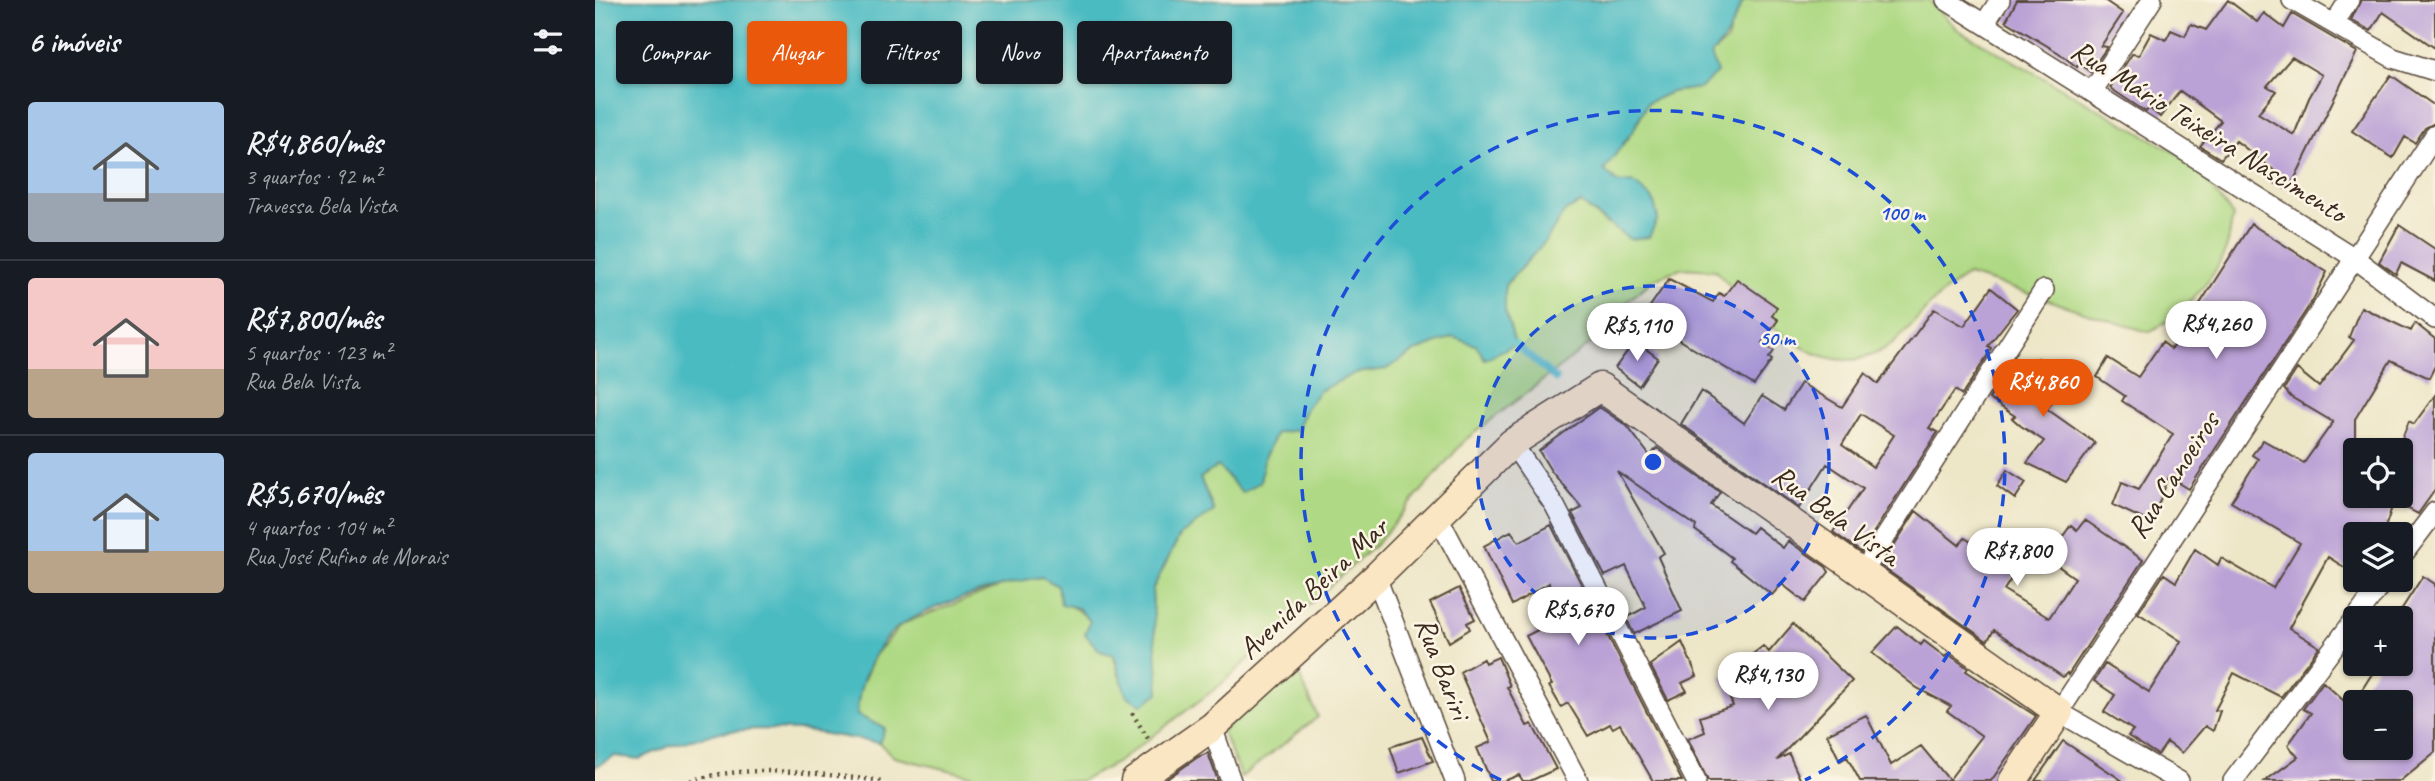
<!DOCTYPE html>
<html lang="pt">
<meta charset="utf-8">
<style>
:root{--surface:#171b24;--page:#20242c;--text:#f1f3f6;--muted:#9ea1a6;--line:#363941;--accent:#ea580c}
body{margin:0;font-family:Caveat,sans-serif;background:var(--page);color:var(--text);height:100vh;display:flex;flex-direction:column;font-size:26px;white-space:nowrap}
*{box-sizing:border-box;margin:0}
p{font-size:23px;color:var(--muted)}
.icon{flex:none;width:38px;height:38px;fill:none;stroke:currentColor;stroke-width:2;stroke-linecap:round;stroke-linejoin:round}
.map{position:relative;flex:1;overflow:hidden}
.sheet{display:flex;flex-direction:column;background:var(--surface);width:595px}
.sheet>*{flex:none}
.top-card{position:absolute;left:21px;top:21px;width:665px;height:63px;display:flex;gap:14px}
.tools{position:absolute;left:1748px;top:438px;display:grid;gap:14px}
.tools a{display:grid;place-items:center;width:70px;height:70px;border-radius:7px;background:var(--surface);box-shadow:0 2px 5px #0004;font-size:35px}
.price{position:absolute;translate:-50% -60px;padding:0 16px;border-radius:24px;background:#fff;color:#222;font-size:23px;line-height:46px;filter:drop-shadow(0 2px 4px #0008)}
.price::after{content:'';position:absolute;left:50%;top:42px;width:21px;height:16px;margin-left:-10px;background:inherit;clip-path:polygon(0 0,100% 0,50% 100%)}
.price.on{background:var(--accent);color:#fff}
ul{padding:0;list-style:none}
li{display:flex;align-items:center;gap:21px;height:175px;padding:0 28px}
li+li{border-top:2px solid var(--line)}
li span{display:grid;place-items:center;flex:none;width:196px;height:140px;border-radius:7px;color:#555}
li>.icon{margin-inline-start:auto}
span .icon{width:84px;height:84px;fill:#fffc;stroke-width:1}
li b{font-size:30px}
h2{display:flex;justify-content:space-between;align-items:center;height:84px;padding:0 28px;font-size:30px}
.chip{padding:0 24px;border-radius:7px;background:var(--surface);box-shadow:0 2px 5px #0004;font-size:24px;line-height:63px}
.chip.on{background:var(--accent);color:#fff}
main{display:flex;flex:1;min-height:0}
.map>svg:first-child{display:block}
.green{fill:#afd984;stroke:#758251;stroke-width:2}
.water{fill:#4cbbc2;stroke:#447270;stroke-width:2}
.lines{fill:none;stroke-linecap:round;stroke-linejoin:round}
.stream{stroke:#4cbbc2;stroke-width:7}
.building{fill:#baa1d6;fill-rule:evenodd}
.street-casing{stroke:#564637;stroke-width:22}
.secondary-casing{stroke:#564637;stroke-width:31}
.path{stroke:#564637;stroke-width:4.5;stroke-dasharray:2 5;stroke-linecap:butt}
.street{stroke:#fff;stroke-width:19}
.secondary{stroke:#fbe6c4;stroke-width:28}
.ring{fill:none;stroke:#1d4ed8;stroke-width:3.5;stroke-dasharray:12 9}
.labels{text-anchor:middle;dominant-baseline:central;stroke-width:5;stroke-linejoin:round;paint-order:stroke}
.street-label{font-size:30px;fill:#3b2a1e;stroke:#fcf5e5}
.centre{fill:#1d4ed8;stroke:#fcf5e5;stroke-width:3.5}
.ring-label{font-size:21px;text-anchor:middle;font-weight:bold;fill:#1d4ed8;stroke:#fcf5e5;stroke-width:5;stroke-linejoin:round;paint-order:stroke}
</style>
<main>
<section class="sheet">
<h2>6 imóveis<svg class="icon" aria-label="filters" viewBox="0 0 24 24"><path d="M4 7h16M4 17h16"/><circle cx="9" cy="7" r="2"/><circle cx="15" cy="17" r="2"/></svg></h2>
<ul>
<li><span style="background:linear-gradient(#a9c7e8 65%,#9aa5b1 0)"><svg class="icon" aria-label="home" viewBox="0 0 24 24"><path d="M3 11l9-7 9 7M6 9v11h12V9"/></svg></span><div><b>R$4,860/mês</b><p>3 quartos · 92 m²</p><p>Travessa Bela Vista</p></div></li>
<li><span style="background:linear-gradient(#f6c9c9 65%,#b9a48a 0)"><svg class="icon" aria-label="home" viewBox="0 0 24 24"><path d="M3 11l9-7 9 7M6 9v11h12V9"/></svg></span><div><b>R$7,800/mês</b><p>5 quartos · 123 m²</p><p>Rua Bela Vista</p></div></li>
<li><span style="background:linear-gradient(#a9c7e8 70%,#b9a48a 0)"><svg class="icon" aria-label="home" viewBox="0 0 24 24"><path d="M3 11l9-7 9 7M6 9v11h12V9"/></svg></span><div><b>R$5,670/mês</b><p>4 quartos · 104 m²</p><p>Rua José Rufino de Morais</p></div></li>
</ul>
</section>
<div class="map">
<svg width="1840" height="781" viewBox="0 0 1840 781">
<rect width="100%" height="100%" fill="#fcf5e5"/>
<filter id="ink" filterUnits="userSpaceOnUse"><feTurbulence type="fractalNoise" baseFrequency=".0143" numOctaves="2"/><feDisplacementMap in="SourceGraphic" scale="14" xChannelSelector="R" yChannelSelector="G"/><feConvolveMatrix kernelMatrix="1 2 1 2 8 2 1 2 1" color-interpolation-filters="sRGB"/></filter>
<filter id="wash" filterUnits="userSpaceOnUse"><feTurbulence type="fractalNoise" baseFrequency=".00686" numOctaves="4" result="noise"/><feDisplacementMap in="SourceGraphic" scale="28" xChannelSelector="R" yChannelSelector="G"/><feGaussianBlur stdDeviation="1.57" result="paint"/><feColorMatrix in="noise" values="0 0 0 0 0 0 0 0 0 0 0 0 0 0 0 0 0 1.4 0 .05"/><feComposite in="paint" operator="in"/></filter>
<g filter="url(#wash)">
<rect width="100%" height="100%" fill="#ede6c7"/>
<path class="green" d="M1149,0H1334L1362,29L1597,162L1638,216C1635,227 1635,239 1631,249C1618,283 1586,316 1554,332C1492,315 1433,291 1372,275C1360,284 1349,292 1338,302C1320,319 1305,342 1282,353C1220,383 1157,309 1120,270L1086,268L1059,279L1035,299L999,341L870,440L782,543L624,686L523,762L486,781H400L299,757L284,743L289,728L262,715V694L280,655L307,624L419,581L447,577L463,586L467,603C497,612 517,645 524,675L563,693L557,590L585,535L619,511L605,478L623,466L665,482L669,458L681,433L701,430L711,408L724,391L760,373L791,369L821,351L858,337L881,345L890,359L920,344L910,310V285L950,242L970,210L986,203L1013,225L1023,183L1009,170L1039,129L1052,103L1076,92L1105,88L1116,54L1132,41L1138,19Z
M699,664L723,717L646,777L627,731Z"/>
<path class="water" d="M0,0H1149C1137,22 1135,38 1116,54L1122,73L1105,88L1076,92L1052,103L1039,129L1009,170L1023,183L1038,182L1058,199L1063,218L1054,237L1034,239L986,203L970,211L950,242L910,285V310L920,344L890,359L881,345L858,337L821,351L791,369L760,373L724,391L711,408L701,430L681,433L669,458L665,482L647,493L623,466L605,478L619,511L585,535L557,590L564,693L547,705L531,695L519,655L505,651L490,634L495,621L483,608L466,604L463,586L447,577C408,583 343,603 309,623C281,639 262,685 262,715L290,728L284,743L206,730L163,729L125,732L75,746L44,759L20,756L0,767Z"/>
<g class="lines">
<path class="stream" d="M920,344L961,379"/>
</g>
<g id="blocks">
<path class="building" d="M1422,0H1509L1528,13L1506,46L1512,47L1495,72L1485,63L1482,67L1464,53L1411,21Z
M1633,0L1662,22L1669,13L1689,28L1697,14L1762,52L1697,184L1694,181L1690,188L1680,183L1684,174L1641,141L1626,159L1605,146L1626,121L1585,91L1565,117L1554,108L1551,112L1515,88L1537,54L1544,55L1556,33L1571,40L1576,30L1590,36L1596,24L1611,30ZM1697,57L1727,75L1714,98L1699,135L1663,113L1681,91L1672,86Z
M1766,0H1840V48L1788,12L1776,31L1756,20Z
M1796,75L1840,106V123L1830,128L1820,143L1810,137L1798,158L1757,131Z
M1656,224L1732,272L1718,300L1594,489L1574,477L1556,523L1518,505L1527,482L1544,489L1578,434L1527,401L1530,396L1502,377L1513,358L1543,377L1567,342L1576,349Z
M1804,225L1840,249V281L1806,263L1801,274L1784,262Z
M1074,279L1118,302L1124,293L1129,296L1142,279L1182,307L1177,316L1183,320L1167,343L1179,351L1174,358L1177,360L1159,385L1054,322L1061,312L1054,308Z
M1396,288L1422,309L1393,346L1396,348L1392,356L1367,395L1360,390L1334,428L1343,432L1266,552L1238,532L1268,488L1232,464L1204,508L1086,424L1106,391L1149,423L1167,396L1189,410L1206,383L1247,407L1270,373L1283,384L1339,309L1369,326ZM1266,414L1299,435L1278,467L1247,445Z
M1766,307L1816,331L1820,323L1840,339V366L1834,378L1796,360L1760,419V495H1801L1788,534H1760V574L1733,557L1694,628L1724,647L1686,697L1639,673L1620,710L1625,711L1618,731L1610,726L1587,753L1572,742L1563,755L1533,736L1538,730L1509,712L1520,695L1499,681L1510,664L1554,692L1586,641L1543,613L1569,574L1581,582L1600,549L1623,565L1626,558L1678,588L1705,543L1636,502L1663,459L1657,455L1668,440L1709,463L1738,422L1696,397L1689,389L1702,369L1724,387L1759,340L1754,337Z
M1040,341L1063,358L1044,386L1020,368Z
M1443,358L1473,378L1452,409L1500,443L1471,482L1432,463L1449,441L1426,426L1417,418L1420,416L1394,399L1411,371L1426,383Z
M1840,395V490L1823,514L1806,505V441L1814,421L1819,424Z
M1004,407L1032,426L1055,456L1062,448L1125,492L1116,505L1156,533L1161,527L1188,548L1193,541L1231,567L1234,572L1210,602L1187,584L1177,595L1135,561L1137,558L1100,530L1101,526L1022,471L1069,553L1063,557L1087,611L1039,634L1031,618L1051,607L1031,566L1010,576L977,513L987,508L956,471L944,451Z
M1412,470L1431,482L1420,499L1402,486Z
M1321,511L1364,545L1370,538L1421,571L1409,590L1454,618L1480,578L1452,558L1476,525L1482,530L1490,520L1548,560L1473,675L1472,673L1468,677L1399,630L1392,641L1286,566Z
M956,525L1087,781H1058L1025,724L1018,728L1015,724L993,736L973,703L966,707L954,686L957,685L931,636L960,621L954,583L917,605L889,546L916,531L924,542Z
M1828,576L1840,584V752L1805,781H1670L1703,757L1693,745L1716,713L1708,709L1728,682L1760,711V747H1806V702H1759L1784,663H1806V610Z
M864,588L880,619L872,623L875,629L854,642L835,603Z
M1198,624L1257,681L1182,760L1194,754L1206,781H1113L1093,739L1110,732L1105,717L1138,706L1126,677L1152,666L1149,661L1168,646L1174,652Z
M1302,626L1326,645L1329,641L1350,657L1353,654L1373,668L1371,671L1441,716L1396,781H1265L1252,757L1245,761L1232,734L1271,715L1296,765L1326,746L1354,780L1387,736L1352,711L1356,706L1322,688L1277,653Z
M1087,642L1102,676L1087,683L1092,691L1073,700L1055,665Z
M903,657L915,686L912,687L932,726L937,724L961,769L935,781H928L924,775L909,781H896L882,748L896,742L865,672L888,659L890,663Z
M827,737L838,761L804,773L795,747Z
M1468,741L1528,781H1440Z
M613,753L623,781H569L603,757Z"/>
</g>
</g>
<g filter="url(#ink)">
<use href="#blocks" fill-opacity="0" stroke="#564637" stroke-width="2"/>
<g class="lines">
<g class="street-casing">
<path id="street" d="M1351,0L1758,257L1840,319
M1697,0L1798,58L1840,71
M1389,24L1405,0
M1739,24L1754,0
M1497,92L1557,0
M917,443L960,506L1101,781
M843,517L983,781
M1806,557L1840,512
M1266,575L1449,290
M781,577L860,781
M1761,618L1790,579
M617,727L636,781
M1584,781L1464,712L1840,135
M1638,781L1760,619"/>
</g>
<g class="secondary-casing">
<path id="secondary" d="M540,781L617,727L781,577L917,443L1005,387L1464,712L1418,781"/>
</g>
<path class="path" d="M537,713L555,742
M96,781C157,762 226,775 289,781"/>
<use href="#street" class="street"/>
<use href="#secondary" class="secondary"/>
</g>
</g>
<circle cx="1058" cy="462" r="176" fill="#1d4ed8" fill-opacity=".12"/>
<g class="ring">
<circle cx="1058" cy="462" r="176"/>
<path d="M906 780A352 352 0 1 1 1210 780"/>
</g>
<g class="labels">
<g class="street-label">
<text transform="translate(1614 131) rotate(32)">Rua Mário Teixeira Nascimento</text>
<text transform="translate(1578 475) rotate(-57)">Rua Canoeiros</text>
<text transform="translate(1241 515) rotate(36)">Rua Bela Vista</text>
<text transform="translate(718 588) rotate(-43)">Avenida Beira Mar</text>
<text transform="translate(848 668) rotate(69)">Rua Bariri</text>
</g>
</g>
<circle cx="1058" cy="462" r="10" class="centre"/>
<g class="ring-label">
<text x="1307" y="220">100 m</text>
<text x="1182" y="345">50 m</text>
</g>
</svg>
<div class="tools">
<a><svg class="icon" aria-label="locate" viewBox="0 0 24 24"><circle cx="12" cy="12" r="6"/><path d="M12 2v4M12 18v4M2 12h4M18 12h4"/></svg></a>
<a><svg class="icon" aria-label="layers" viewBox="0 0 24 24"><path d="M12 4l9 5-9 5-9-5zM3 14l9 5 9-5"/></svg></a>
<a>+</a>
<a>−</a>
</div>
<b class="price" style="left:1621px;top:361px">R$4,260</b>
<b class="price" style="left:1042px;top:363px">R$5,110</b>
<b class="price on" style="left:1448px;top:419px">R$4,860</b>
<b class="price" style="left:1422px;top:588px">R$7,800</b>
<b class="price" style="left:983px;top:647px">R$5,670</b>
<b class="price" style="left:1173px;top:712px">R$4,130</b>
<div class="top-card">
<a class="chip">Comprar</a>
<a class="chip on">Alugar</a>
<a class="chip">Filtros</a>
<a class="chip">Novo</a>
<a class="chip">Apartamento</a>
</div>
</div>
</main>
